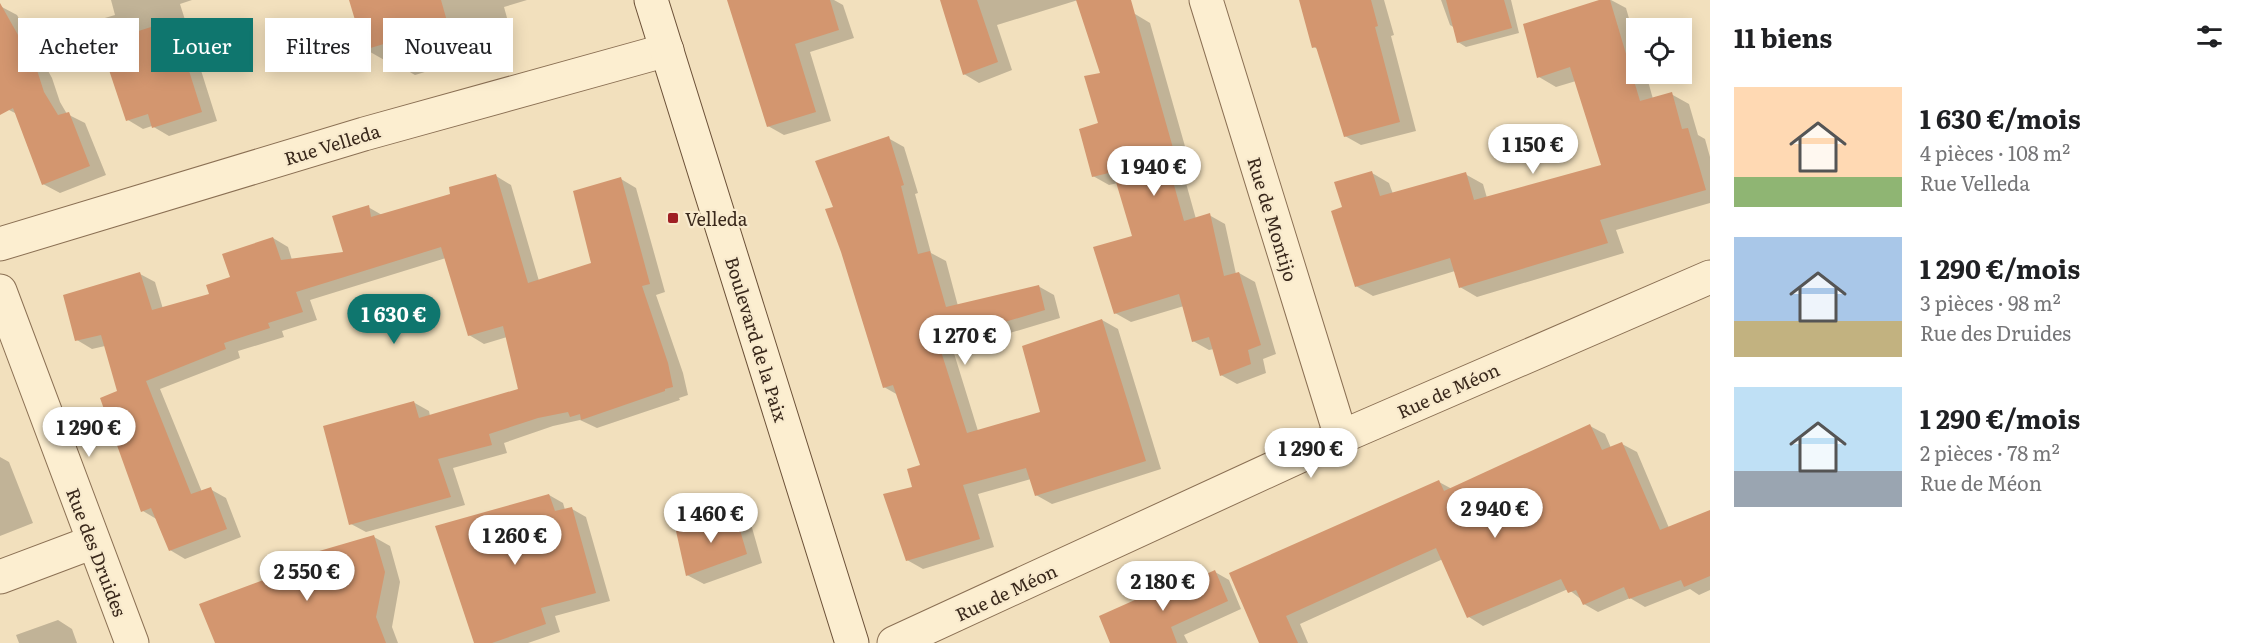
<!DOCTYPE html>
<html lang="fr">
<meta charset="utf-8">
<style>
:root{--surface:#fff;--page:#f6f6f6;--text:#202124;--muted:#757577;--accent:#0f766e}
body{margin:0;font-family:Literata,serif;background:var(--page);color:var(--text);height:100vh;display:flex;flex-direction:column;font-size:22px;white-space:nowrap}
*{box-sizing:border-box;margin:0}
p{font-size:20px;color:var(--muted)}
.icon{flex:none;width:33px;height:33px;fill:none;stroke:currentColor;stroke-width:2;stroke-linecap:round;stroke-linejoin:round}
.map{position:relative;flex:1;overflow:hidden}
.drawer{display:flex;flex-direction:column;background:var(--surface);width:540px}
.drawer>*{flex:none}
.banner{position:absolute;left:18px;top:18px;width:570px;height:54px;display:flex;gap:12px}
.buttons{position:absolute;left:1626px;top:18px;display:grid;gap:12px}
.buttons a{display:grid;place-items:center;width:66px;height:66px;border-radius:0px;background:var(--surface);box-shadow:0 3px 15px #0003;font-size:30px}
.price{position:absolute;translate:-50% -51px;padding:0 14px;border-radius:21px;background:#fff;color:#222;font-size:20px;line-height:39px;filter:drop-shadow(0 2px 3px #0008)}
.price::after{content:'';position:absolute;left:50%;top:36px;width:18px;height:14px;margin-left:-9px;background:inherit;clip-path:polygon(0 0,100% 0,50% 100%)}
.price.on{background:var(--accent);color:#fff}
ul{padding:0;list-style:none}
li{display:flex;align-items:center;gap:18px;height:150px;padding:0 24px}
li span{display:grid;place-items:center;flex:none;width:168px;height:120px;border-radius:0px;color:#555}
li>.icon{margin-inline-start:auto}
span .icon{width:72px;height:72px;fill:#fffc;stroke-width:1}
li b{font-size:26px}
h2{display:flex;justify-content:space-between;align-items:center;height:72px;padding:0 24px;font-size:26px}
.tag{padding:0 21px;border-radius:0px;background:var(--surface);box-shadow:0 3px 15px #0003;font-size:21px;line-height:54px}
.tag.on{background:var(--accent);color:#fff}
main{display:flex;flex:1;min-height:0}
.map>svg:first-child{display:block}
.shadow{fill:#0003}
.building{fill:#d3966f}
.lines{fill:none;stroke-linecap:round;stroke-linejoin:round}
.street-casing{stroke:#8b7054;stroke-width:35}
.secondary-casing{stroke:#6c5138;stroke-width:35}
.street{stroke:#fceed0;stroke-width:33}
.secondary{stroke:#fceed0;stroke-width:33}
.poi-dot{fill:#9f1f24;stroke:#f8eacd;stroke-width:2}
.labels{text-anchor:middle;dominant-baseline:central;stroke-width:4.5;stroke-linejoin:round;paint-order:stroke}
.street-label{font-size:18px;fill:#39281b;stroke:#f8eacd}
.poi-label{font-size:18px;fill:#39281b;stroke:#f8eacd;text-anchor:start}
</style>
<main>
<div class="map">
<svg width="1710" height="643" viewBox="0 0 1710 643">
<rect width="100%" height="100%" fill="#f2e0bd"/>
<path class="shadow" d="M111,0H192L180,4L217,121L169,136L152,126L143,129L128,120L98,20L115,15Z
M350,0H527L504,7L509,25L468,36L474,57L415,75L394,63L393,59L386,61L365,49Z
M729,0H834L843,5L854,38L810,52L831,121L784,135L768,126Z
M941,0H1078L997,25L1012,70L979,83L964,74Z
M1300,0H1384L1394,35L1391,36L1416,131L1361,145L1345,136L1319,50L1314,47Z
M1441,0H1511L1519,33L1466,47L1458,42L1455,28L1450,25Z
M1604,0H1611L1626,8L1636,43V74H1646L1653,99L1671,94L1689,104L1698,135L1705,139L1710,157V203L1616,230L1624,253L1477,297L1460,287L1455,271L1373,296L1356,286L1344,208L1372,173L1389,183L1393,194L1465,174L1483,184L1487,198L1602,166L1576,81L1556,87L1539,77Z
M0,6L17,15L52,78L60,102L67,114L85,123L106,175L60,193L43,184L17,114L9,110L0,96Z
M1135,14L1150,23L1192,171L1184,176L1196,219L1209,215L1225,224L1236,274L1239,273L1255,282L1276,354L1263,359L1266,373L1237,384L1221,375L1214,349L1209,350L1193,341L1184,306L1131,322L1115,313L1134,237L1118,183L1109,185L1093,176L1100,124L1102,74Z
M888,138L904,147L918,193L915,194L931,253L946,261L958,306L1038,286L1054,295L1060,318L953,350L978,431L1041,413L1102,320L1118,329L1161,469L1052,504L1036,495L1031,479L978,494L994,547L923,569L907,560L913,488L921,466L898,395L884,387L835,208Z
M496,176L511,185L539,281L593,264L621,179L636,188L665,292L656,295L683,373L688,395L679,398L680,400L597,428L580,420L553,426L504,443L507,453L453,468L465,505L366,532L351,524L413,402L429,411L430,416L520,390L507,337L484,344L469,335L446,258L310,300L317,320L282,331L284,337L238,351L240,358L160,389L202,492L210,489L226,498L241,537L185,559L170,550L158,520L143,511L119,392L105,346L92,349L77,340L140,274L155,282L163,309L210,295L231,278L273,238L288,247L292,260L345,253L368,207L382,215L452,195Z
M1590,426L1605,434L1611,448L1622,444L1637,452L1669,528L1710,512V590L1699,595L1690,589L1645,607L1630,598L1598,612L1584,604L1582,600L1568,589L1483,626L1469,617L1443,559L1300,624L1308,643H1261L1231,574L1439,482L1452,489Z
M0,457L9,462L33,523L0,536Z
M549,495L563,503L565,510L572,509L586,517L610,601L555,616L560,632L528,643H475Z
M735,515L751,524L762,563L704,584L687,575Z
M374,537L390,546L400,582L392,627L398,643H319L313,563Z
M1215,572L1229,580L1241,609L1184,635L1188,643H1112L1155,593L1161,597Z
M58,620L72,629L77,643H19L16,635Z"/>
<path class="building" d="M349,0H441L454,46L393,64L387,43L364,50Z
M727,0H830L839,30L795,44L816,112L767,127Z
M940,0H977L998,62L963,75Z
M1076,0H1131L1177,162L1169,167L1184,221L1210,213L1224,276L1239,272L1261,345L1248,350L1251,364L1220,376L1209,337L1192,342L1179,294L1114,314L1093,247L1132,236L1113,172L1092,177L1079,129L1098,123L1084,76L1100,73Z
M1299,0H1371L1378,26L1375,27L1400,122L1344,137L1316,47L1312,48Z
M1446,0H1504L1512,28L1457,43Z
M1599,0H1610L1640,101L1672,92L1682,129L1688,128L1706,190L1600,220L1608,243L1459,288L1450,258L1355,287L1331,211L1342,207L1334,182L1372,171L1380,196L1466,172L1474,200L1601,165L1570,67L1537,78L1523,24Z
M0,3L36,67L44,92L58,115L69,112L90,166L42,185L13,108L0,115Z
M173,20L202,112L152,128L148,114L126,121L105,58L109,57L104,42Z
M889,136L904,185L901,186L918,254L930,251L946,307L1039,285L1045,310L938,342L967,433L1040,412L1022,346L1102,319L1146,461L1035,496L1026,468L963,485L980,539L906,561L883,494L912,487L907,469L920,465L893,385L883,388L841,252L825,209L833,207L815,161Z
M496,174L528,283L591,263L573,191L621,177L650,284L642,286L668,363L673,387L665,389V391L581,420L580,414L570,417L568,412L538,418L489,434L492,445L438,459L451,497L349,525L323,426L414,401L419,418L518,389L503,326L468,336L441,247L296,292L303,312L268,323L270,328L224,343L226,349L146,381L191,494L211,487L227,529L169,551L151,508L141,512L100,398L117,391L101,335L75,341L63,295L140,272L152,310L209,294L206,285L230,277L222,254L273,237L281,260L343,252L332,216L369,205L371,217L450,194L449,187Z
M1590,424L1602,450L1622,442L1660,530L1710,510V576L1684,587L1681,580L1629,599L1624,587L1583,605L1576,590L1568,593L1561,579L1467,618L1436,548L1286,616L1298,643H1259L1229,573L1439,480L1444,491Z
M549,494L555,511L572,507L596,593L541,608L546,624L492,643H474L435,526Z
M735,513L747,554L686,576L676,531Z
M374,535L385,572L376,617L386,643H215L199,604L312,562L309,554Z
M1215,570L1228,601L1171,627L1177,643H1110L1099,616L1155,591L1158,596Z"/>
<g class="lines">
<g class="street-casing">
<path id="street" d="M1206,0L1341,437
M0,244L364,134L667,50
M0,291L132,643
M0,577L93,542
M894,643L1341,437L1710,277"/>
</g>
<g class="secondary-casing">
<path id="secondary" d="M651,0L852,643"/>
</g>
<use href="#street" class="street"/>
<use href="#secondary" class="secondary"/>
</g>
<rect class="poi-dot" x="667" y="212" width="12" height="12" rx="3"/>
<g class="labels">
<g class="street-label">
<text transform="translate(332 144) rotate(-17)">Rue Velleda</text>
<text transform="translate(1273 219) rotate(73)">Rue de Montijo</text>
<text transform="translate(757 339) rotate(73)">Boulevard de la Paix</text>
<text transform="translate(1448 390) rotate(-24)">Rue de Méon</text>
<text transform="translate(97 552) rotate(69)">Rue des Druides</text>
<text transform="translate(1006 592) rotate(-25)">Rue de Méon</text>
</g>
<g class="poi-label">
<text x="685" y="218">Velleda</text>
</g>
</g>
</svg>
<div class="buttons">
<a><svg class="icon" aria-label="locate" viewBox="0 0 24 24"><circle cx="12" cy="12" r="6"/><path d="M12 2v4M12 18v4M2 12h4M18 12h4"/></svg></a>
</div>
<b class="price" style="left:1533px;top:175px">1 150 €</b>
<b class="price" style="left:1154px;top:197px">1 940 €</b>
<b class="price on" style="left:394px;top:345px">1 630 €</b>
<b class="price" style="left:965px;top:366px">1 270 €</b>
<b class="price" style="left:89px;top:458px">1 290 €</b>
<b class="price" style="left:1311px;top:479px">1 290 €</b>
<b class="price" style="left:1495px;top:539px">2 940 €</b>
<b class="price" style="left:711px;top:544px">1 460 €</b>
<b class="price" style="left:515px;top:566px">1 260 €</b>
<b class="price" style="left:307px;top:602px">2 550 €</b>
<b class="price" style="left:1163px;top:612px">2 180 €</b>
<div class="banner">
<a class="tag">Acheter</a>
<a class="tag on">Louer</a>
<a class="tag">Filtres</a>
<a class="tag">Nouveau</a>
</div>
</div>
<section class="drawer">
<h2>11 biens<svg class="icon" aria-label="filters" viewBox="0 0 24 24"><path d="M4 7h16M4 17h16"/><circle cx="9" cy="7" r="2"/><circle cx="15" cy="17" r="2"/></svg></h2>
<ul>
<li><span style="background:linear-gradient(#ffd9b3 75%,#8fb573 0)"><svg class="icon" aria-label="home" viewBox="0 0 24 24"><path d="M3 11l9-7 9 7M6 9v11h12V9"/></svg></span><div><b>1 630 €/mois</b><p>4 pièces · 108 m²</p><p>Rue Velleda</p></div></li>
<li><span style="background:linear-gradient(#a9c7e8 70%,#c2b280 0)"><svg class="icon" aria-label="home" viewBox="0 0 24 24"><path d="M3 11l9-7 9 7M6 9v11h12V9"/></svg></span><div><b>1 290 €/mois</b><p>3 pièces · 98 m²</p><p>Rue des Druides</p></div></li>
<li><span style="background:linear-gradient(#bfe0f5 70%,#9aa5b1 0)"><svg class="icon" aria-label="home" viewBox="0 0 24 24"><path d="M3 11l9-7 9 7M6 9v11h12V9"/></svg></span><div><b>1 290 €/mois</b><p>2 pièces · 78 m²</p><p>Rue de Méon</p></div></li>
</ul>
</section>
</main>
